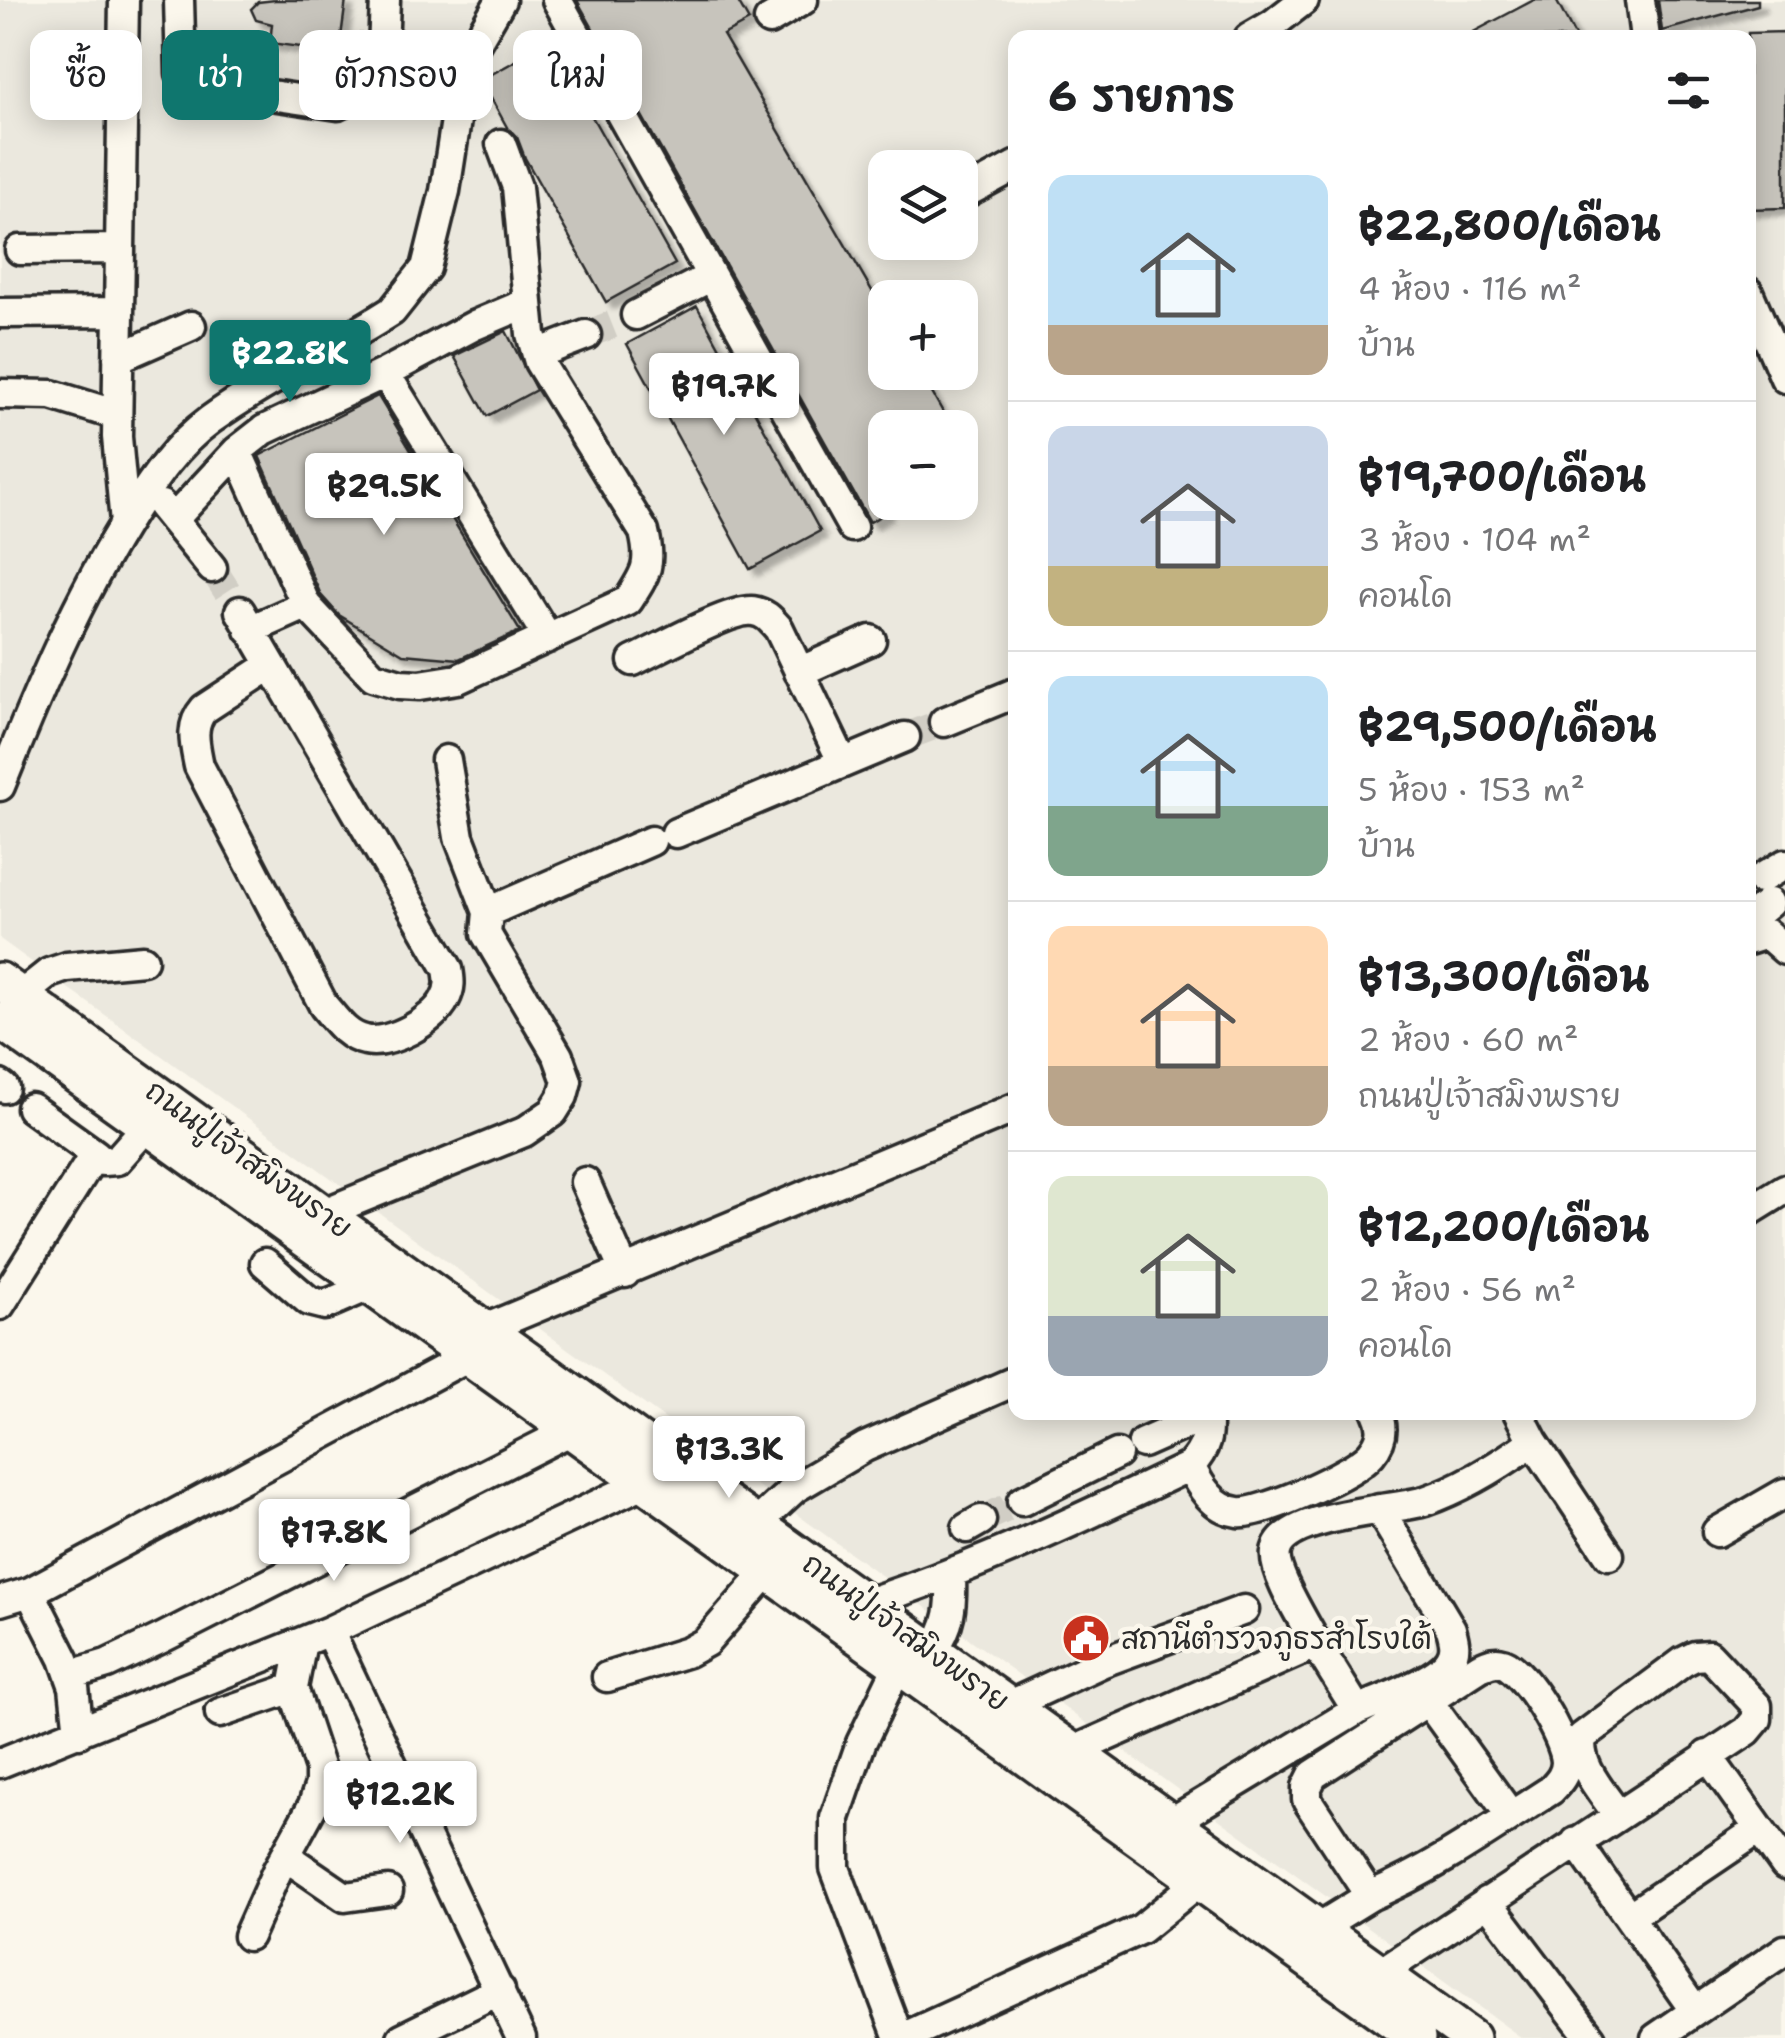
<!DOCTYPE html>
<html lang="th">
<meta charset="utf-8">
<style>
:root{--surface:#fff;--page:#f6f6f6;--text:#202124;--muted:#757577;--line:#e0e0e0;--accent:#0f766e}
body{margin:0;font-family:"Shantell Sans","Playpen Sans Thai",sans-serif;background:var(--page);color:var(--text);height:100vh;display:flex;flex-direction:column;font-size:38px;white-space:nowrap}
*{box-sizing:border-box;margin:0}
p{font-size:32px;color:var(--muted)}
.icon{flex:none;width:55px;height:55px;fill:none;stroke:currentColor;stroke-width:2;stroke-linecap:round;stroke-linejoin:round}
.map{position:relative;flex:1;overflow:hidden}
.sheet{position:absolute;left:1008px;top:30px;width:748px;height:1390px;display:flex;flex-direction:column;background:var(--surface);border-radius:20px;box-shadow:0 5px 25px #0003}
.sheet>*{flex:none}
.guide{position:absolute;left:30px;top:30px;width:828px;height:90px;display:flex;gap:20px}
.controls{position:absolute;left:868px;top:150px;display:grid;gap:20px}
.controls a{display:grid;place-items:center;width:110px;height:110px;border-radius:20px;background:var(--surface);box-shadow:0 5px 25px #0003;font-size:50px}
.price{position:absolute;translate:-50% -85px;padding:0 22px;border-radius:10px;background:#fff;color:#222;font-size:32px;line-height:65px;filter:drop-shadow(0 2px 5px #0008)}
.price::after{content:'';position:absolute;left:50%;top:60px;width:30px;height:22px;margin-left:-15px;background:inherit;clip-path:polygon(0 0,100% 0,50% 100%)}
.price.current{background:var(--accent);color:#fff}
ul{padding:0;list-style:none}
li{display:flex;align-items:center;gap:30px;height:250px;padding:0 40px}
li+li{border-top:2px solid var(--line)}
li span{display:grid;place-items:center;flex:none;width:280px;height:200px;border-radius:20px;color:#555}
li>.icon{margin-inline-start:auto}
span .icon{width:120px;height:120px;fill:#fffc;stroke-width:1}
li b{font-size:42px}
h2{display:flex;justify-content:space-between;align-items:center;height:120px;padding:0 40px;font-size:42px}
.tag{padding:0 35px;border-radius:20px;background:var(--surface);box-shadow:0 5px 25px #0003;font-size:35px;line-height:90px}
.tag.current{background:var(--accent);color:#fff}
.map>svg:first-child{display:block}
.built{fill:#ebe8de;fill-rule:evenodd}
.building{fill:#c7c4bc;stroke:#2b2b2b;stroke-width:2.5;filter:url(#shadow)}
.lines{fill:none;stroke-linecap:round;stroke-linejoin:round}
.minor-tunnel{stroke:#d1cec5;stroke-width:28;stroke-dasharray:28 14;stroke-linecap:butt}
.minor-casing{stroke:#2b2b2b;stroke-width:35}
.major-casing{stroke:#2b2b2b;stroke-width:42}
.minor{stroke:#fbf7ec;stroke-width:28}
.major{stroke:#fbf7ec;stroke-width:35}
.labels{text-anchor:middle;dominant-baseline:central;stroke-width:9;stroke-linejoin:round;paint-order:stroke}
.street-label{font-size:30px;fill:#2b2b2b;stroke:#fbf7ec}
.poi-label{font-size:30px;fill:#2b2b2b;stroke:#fbf7ec;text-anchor:start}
</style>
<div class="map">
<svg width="1785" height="2038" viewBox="0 0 1785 2038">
<defs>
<filter id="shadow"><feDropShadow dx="7" dy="7" stdDeviation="2.5" flood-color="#0004"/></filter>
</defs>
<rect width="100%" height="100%" fill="#fbf7ec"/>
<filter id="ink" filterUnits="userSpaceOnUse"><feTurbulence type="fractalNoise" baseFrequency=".01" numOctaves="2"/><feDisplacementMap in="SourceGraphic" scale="20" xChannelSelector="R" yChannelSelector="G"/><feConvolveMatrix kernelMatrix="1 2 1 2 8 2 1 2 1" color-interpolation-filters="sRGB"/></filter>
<g filter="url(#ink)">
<path class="built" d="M0,0H1785V2038H1522L0,939ZM1015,38H1748V1412H1015ZM885,168H960V242H885ZM885,298H960V372H885ZM885,428H960V502H885Z"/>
<path class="building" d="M275,0H346L339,52L270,43L272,24L256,20L251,9L258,2Z
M577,0H737L749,21L723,35L885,313V372H920L952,428H885V513L870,522Z
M1534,0H1556L1576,38H1462Z
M1658,0H1758V5L1662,31Z
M1785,32V208L1748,209V33Z
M550,42L675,264L606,302L525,158L517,137L508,129L481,80Z
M697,306L820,531L750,569L627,344Z
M506,331L536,390L487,416L454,356Z
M378,396L520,631L459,659L403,654L339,615L321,595L259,456Z"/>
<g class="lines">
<path class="minor-tunnel" d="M586,335L636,315
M212,568L240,611
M905,737L944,722
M981,1520L1022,1501"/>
<g class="minor-casing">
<path id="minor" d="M124,0L117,437L125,523
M179,0L181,73L190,83L338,105L347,99L358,50L465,62
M557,0L852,527
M1640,0L1645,38
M769,20L803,0
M1249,38L1273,24L1304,0
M383,51L385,0
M960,196L1015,166
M20,250L120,249
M1748,292L1785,378
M0,313L119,312
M636,315L710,277
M537,354L586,335
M118,358L191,326
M385,373L548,638
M0,394L52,395L117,415
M237,451L306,605L373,676L400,684L420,685L458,679L628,601C646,573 652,565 644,532L539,362L531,334L517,187L501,144
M161,505L212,568
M173,520L237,451L264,430L385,373L475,325L527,303
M240,611L448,969C450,980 451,988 445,999C434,1021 389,1046 365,1040C346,1036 336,1020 324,1006L199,766C195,745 189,726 204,709L271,665
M250,630L306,605
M633,661C656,650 732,608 753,611C766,613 771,620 779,629L843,763
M799,672L871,640
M944,722L1015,693
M446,760L459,837L488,912
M0,786C38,692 77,598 132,512C154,478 176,445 210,420C267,379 333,349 392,311L426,268L445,191L465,62L501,0
M676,833L905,737
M1760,879L1785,864
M1748,920L1769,903
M1748,940L1767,934L1785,950
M20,996L49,973L67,967L143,960
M0,1085L4,1088
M95,1154L103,1161L117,1160L147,1126
M585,1182L625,1273
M1748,1212L1785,1189
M324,1213L524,1132L553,1112L563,1096L567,1081L558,1056L486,934L488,912L651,841
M265,1263L309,1301L325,1305L369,1286
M0,1305L95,1154L31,1108
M487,1328L1015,1108
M1533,1441L1609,1555
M1143,1443L1206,1415
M1190,1466C1200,1486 1213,1509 1238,1512C1261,1515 1355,1473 1371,1454C1382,1441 1385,1428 1377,1412
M1022,1501L1117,1454
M756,1524L795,1488L865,1447L1015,1381
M967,1528L981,1520
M1717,1532L1785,1493
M0,1601L30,1592
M867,1603C980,1566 1082,1518 1190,1466C1206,1449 1209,1436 1206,1412
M329,1631L521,2038
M1316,1644C1306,1624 1272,1572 1276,1552C1282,1514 1393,1511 1425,1501C1465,1487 1499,1466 1533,1441L1518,1412
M933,1650C951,1625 952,1606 951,1576
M899,1664L861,1743L835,1818V1868L899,2038
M70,1675L107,1664L162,1638L572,1430
M607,1677L688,1652L706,1642L769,1570
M1428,1701L1511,1816
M1008,1706L1103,1662L1244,1610
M1357,1710C1380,1700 1437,1681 1450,1660C1457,1650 1454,1640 1451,1629L1379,1509
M220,1713L293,1688
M79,1733L74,1687L64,1659L30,1592L469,1356
M1071,1752L1316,1644L1357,1710L1170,1823
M1707,1755L1785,1865
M0,1763L329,1631L646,1482
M1576,1842L1695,2011
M285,1856L345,1897L388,1891
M1487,1901L1591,2038
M1629,1917L1759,1829
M1318,1928L1370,1896L1307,1800V1787L1313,1775L1480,1667C1488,1664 1494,1660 1503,1663C1525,1671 1565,1738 1566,1762C1566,1774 1559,1782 1551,1790C1492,1828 1434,1869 1370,1896
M248,1936L277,1871L313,1805L320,1784V1769L293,1688L302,1642
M1380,1973L1747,1731L1757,1719V1706L1709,1655L1695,1656L1683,1662L1582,1737C1576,1765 1603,1793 1618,1815
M402,2038L500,1990
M902,2038L1141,1929L1200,1881
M1656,2038L1785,1950"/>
</g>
<g class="major-casing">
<path id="major" d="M0,981L1471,2038
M0,1020L1417,2038"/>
</g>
<use href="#minor" class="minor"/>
<use href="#major" class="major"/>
</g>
</g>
<defs>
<g id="civic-disc" transform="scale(2.5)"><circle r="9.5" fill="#c8321e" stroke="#fbf7ec"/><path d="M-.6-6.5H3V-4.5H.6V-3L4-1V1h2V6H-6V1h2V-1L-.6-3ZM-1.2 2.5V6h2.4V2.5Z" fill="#fff"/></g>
</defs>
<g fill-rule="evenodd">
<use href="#civic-disc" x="1086" y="1638"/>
</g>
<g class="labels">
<g class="street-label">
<text transform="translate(249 1159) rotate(36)">ถนนปู่เจ้าสมิงพราย</text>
<text transform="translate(906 1632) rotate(36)">ถนนปู่เจ้าสมิงพราย</text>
</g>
<g class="poi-label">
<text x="1121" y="1638">สถานีตำรวจภูธรสำโรงใต้</text>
</g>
</g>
</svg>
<div class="controls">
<a><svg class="icon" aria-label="layers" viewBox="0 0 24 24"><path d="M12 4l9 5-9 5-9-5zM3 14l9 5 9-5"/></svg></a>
<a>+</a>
<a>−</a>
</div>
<b class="price current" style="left:290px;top:405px">฿22.8K</b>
<b class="price" style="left:724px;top:438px">฿19.7K</b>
<b class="price" style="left:384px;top:538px">฿29.5K</b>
<b class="price" style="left:729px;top:1501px">฿13.3K</b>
<b class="price" style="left:334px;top:1584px">฿17.8K</b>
<b class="price" style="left:400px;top:1846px">฿12.2K</b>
<div class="guide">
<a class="tag">ซื้อ</a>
<a class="tag current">เช่า</a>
<a class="tag">ตัวกรอง</a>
<a class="tag">ใหม่</a>
</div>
<section class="sheet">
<h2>6 รายการ<svg class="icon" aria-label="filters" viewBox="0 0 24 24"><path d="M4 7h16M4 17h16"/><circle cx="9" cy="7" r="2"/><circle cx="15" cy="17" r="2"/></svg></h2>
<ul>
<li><span style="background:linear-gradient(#bfe0f5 75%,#b9a48a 0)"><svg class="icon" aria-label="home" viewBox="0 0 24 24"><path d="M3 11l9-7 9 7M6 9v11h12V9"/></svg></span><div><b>฿22,800/เดือน</b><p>4 ห้อง · 116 m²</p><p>บ้าน</p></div></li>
<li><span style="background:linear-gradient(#c9d6e8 70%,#c2b280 0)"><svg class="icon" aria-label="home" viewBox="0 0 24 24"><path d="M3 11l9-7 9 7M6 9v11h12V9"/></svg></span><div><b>฿19,700/เดือน</b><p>3 ห้อง · 104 m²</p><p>คอนโด</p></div></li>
<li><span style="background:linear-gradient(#bfe0f5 65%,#7fa58c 0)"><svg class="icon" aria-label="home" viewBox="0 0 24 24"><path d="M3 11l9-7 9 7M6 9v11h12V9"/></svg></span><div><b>฿29,500/เดือน</b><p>5 ห้อง · 153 m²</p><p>บ้าน</p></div></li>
<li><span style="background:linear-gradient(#ffd9b3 70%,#b9a48a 0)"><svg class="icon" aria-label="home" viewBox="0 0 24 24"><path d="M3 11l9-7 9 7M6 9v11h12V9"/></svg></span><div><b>฿13,300/เดือน</b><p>2 ห้อง · 60 m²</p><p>ถนนปู่เจ้าสมิงพราย</p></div></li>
<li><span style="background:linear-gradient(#dfe7d0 70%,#9aa5b1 0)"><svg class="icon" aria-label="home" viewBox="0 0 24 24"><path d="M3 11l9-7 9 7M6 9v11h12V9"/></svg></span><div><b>฿12,200/เดือน</b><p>2 ห้อง · 56 m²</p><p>คอนโด</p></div></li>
</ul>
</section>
</div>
